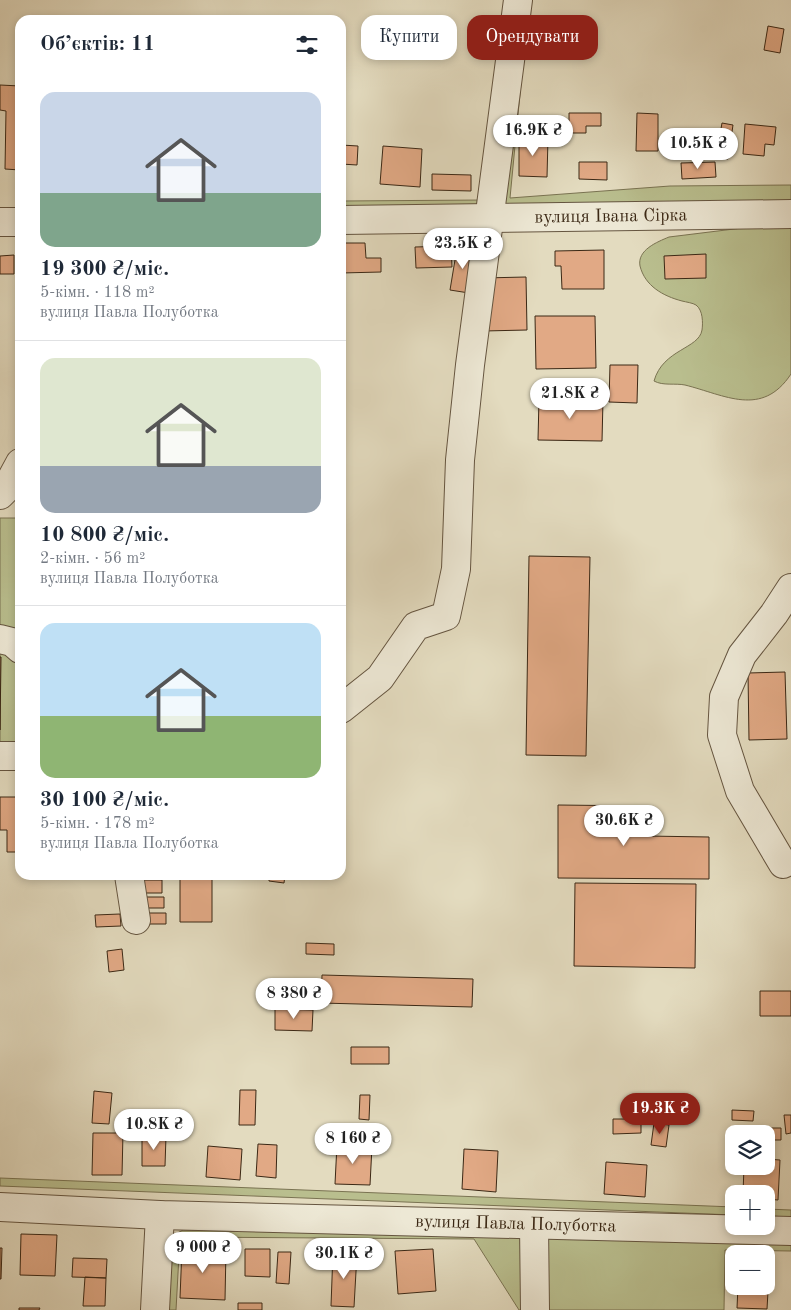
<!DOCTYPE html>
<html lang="uk">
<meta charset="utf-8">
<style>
:root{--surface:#fff;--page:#f6f6f7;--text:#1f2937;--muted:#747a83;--line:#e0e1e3;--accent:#8f2418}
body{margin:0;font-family:"Old Standard TT",serif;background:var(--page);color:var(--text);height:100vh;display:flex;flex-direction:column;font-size:19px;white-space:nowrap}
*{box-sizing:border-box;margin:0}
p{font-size:16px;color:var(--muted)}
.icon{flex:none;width:28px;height:28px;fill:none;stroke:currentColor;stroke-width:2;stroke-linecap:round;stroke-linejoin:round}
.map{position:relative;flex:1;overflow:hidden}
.panel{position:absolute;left:15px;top:15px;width:331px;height:865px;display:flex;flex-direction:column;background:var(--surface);border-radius:15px;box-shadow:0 2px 8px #0003}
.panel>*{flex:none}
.hud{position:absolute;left:361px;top:15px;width:354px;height:45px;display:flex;gap:10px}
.tools{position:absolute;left:725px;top:1125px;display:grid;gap:10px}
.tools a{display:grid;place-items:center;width:50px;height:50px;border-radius:10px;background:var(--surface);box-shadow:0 2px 8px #0003;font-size:25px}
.price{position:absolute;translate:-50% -42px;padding:0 11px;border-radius:18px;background:#fff;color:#222;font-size:16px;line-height:32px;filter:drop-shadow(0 1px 2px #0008)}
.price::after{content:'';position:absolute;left:50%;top:30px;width:15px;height:11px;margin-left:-8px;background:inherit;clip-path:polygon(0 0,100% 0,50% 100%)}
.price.current{background:var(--accent);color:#fff}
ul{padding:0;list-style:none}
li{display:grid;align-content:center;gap:10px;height:265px;padding:0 25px}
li+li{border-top:1px solid var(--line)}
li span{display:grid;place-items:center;height:155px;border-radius:15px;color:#555}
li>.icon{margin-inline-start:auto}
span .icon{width:90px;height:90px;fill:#fffc;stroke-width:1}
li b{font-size:21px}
h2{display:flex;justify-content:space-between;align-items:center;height:60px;padding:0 25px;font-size:21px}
.tag{padding:0 18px;border-radius:15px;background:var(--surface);box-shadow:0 2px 8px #0003;font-size:18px;line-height:45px}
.tag.current{background:var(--accent);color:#fff}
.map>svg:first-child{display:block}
.green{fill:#b9be8e;stroke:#7a7352}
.building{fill:#e1a985;stroke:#3b2815}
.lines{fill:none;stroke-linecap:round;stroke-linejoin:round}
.minor-casing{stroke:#655540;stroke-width:30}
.minor{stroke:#ede8d5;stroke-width:28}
.labels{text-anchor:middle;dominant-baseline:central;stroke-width:4.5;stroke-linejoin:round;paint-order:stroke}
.street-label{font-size:18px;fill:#3b2815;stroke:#ede8d5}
</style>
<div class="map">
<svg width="791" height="1310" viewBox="0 0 791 1310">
<rect width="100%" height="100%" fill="#e3dbbf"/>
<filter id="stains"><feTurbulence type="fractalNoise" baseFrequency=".004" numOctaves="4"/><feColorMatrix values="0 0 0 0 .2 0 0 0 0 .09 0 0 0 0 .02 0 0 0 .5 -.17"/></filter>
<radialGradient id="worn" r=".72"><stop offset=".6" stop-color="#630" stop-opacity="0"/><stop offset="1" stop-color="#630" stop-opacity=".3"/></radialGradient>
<path class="green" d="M529,0L510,198L670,186L791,185V206L341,210V201L482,200Z
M791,222V374C762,418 725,395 685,385C675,383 663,386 654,381C663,349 699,349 702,330C703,323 703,310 696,305C693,303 686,302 682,301C663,296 645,286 640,266C637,250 657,242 669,237Z
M0,518H20V747H0Z
M0,1178L734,1207V1215L0,1186Z
M766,1209L791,1210V1217L766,1216Z
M183,1230L559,1237L791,1244V1251L725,1250L724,1310H519L474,1239L180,1237L176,1310H163L170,1237Z"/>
<path class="building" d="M768,26L784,29L780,53L764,50Z
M0,85L20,86V170L5,169L6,111L0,110Z
M569,113H601V126H586V133H569Z
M637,113L658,114V151H636Z
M722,123L733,125L728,159L716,157Z
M745,124L776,127L774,145L765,144L764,156L743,154Z
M519,137L548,138L547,177L519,176Z
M341,145L358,146L357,165L341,164Z
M383,146L422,149L420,187L380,184Z
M579,162H607V180L579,179Z
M715,162L716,177L682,179L681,163Z
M432,174L471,175V191L432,190Z
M341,243H365L366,258H381V272L341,273Z
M451,246L452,267L416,268L415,247Z
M457,248L476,251L469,293L450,290Z
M604,250V289H562L561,266H555V251Z
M706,254V278L665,279L664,256Z
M14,255V274H0V256Z
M526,277L527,330L484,331L483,278Z
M535,316H595L596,368L536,369Z
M610,365H638L637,403L609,402Z
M539,399L603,400L602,441L538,440Z
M529,556L590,557L586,756L526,755Z
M0,657H1L0,730Z
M785,672L787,739L749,740L748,673Z
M0,797H20V852H7V830H0Z
M558,805L646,806V836L709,837V879L558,878Z
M86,875H101V878H86Z
M180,875H212V922H180Z
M269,875H285L284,883L269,881Z
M143,880H162V893H143Z
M575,883L696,884L695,968L574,966Z
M144,897H164V908H144Z
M149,913H166V924H149Z
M120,914L121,926L96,927L95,915Z
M306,943L334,944V955L306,954Z
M122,949L124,970L109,972L107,951Z
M322,975L473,979L472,1007L321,1003Z
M760,991H791V1016H760Z
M275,1009L313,1010L312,1031L275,1030Z
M351,1047H389V1064H351Z
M240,1090H256L255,1125H239Z
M94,1091L112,1093L109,1124L92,1123Z
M360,1095H370L369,1120L359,1119Z
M732,1110L754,1111L753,1121L732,1120Z
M784,1115H791V1133L786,1134Z
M613,1119H641V1133L613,1134Z
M654,1123L669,1125L666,1147L651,1145Z
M355,1127H373V1140H355Z
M747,1128H781V1140H766V1134H747Z
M93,1133H123L122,1175H92Z
M142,1136H166L165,1166H142Z
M258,1144L277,1145L276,1178L256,1176Z
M337,1144L372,1146L370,1185L335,1184Z
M208,1146L242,1149L240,1180L206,1177Z
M464,1149L498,1151L496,1192L462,1189Z
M766,1159L780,1160L778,1200L766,1199V1194H743L744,1166H766Z
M606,1162L647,1165L645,1197L604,1194Z
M21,1234L57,1235L55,1276L20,1275Z
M0,1248H2L1,1279H0Z
M182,1248L226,1250L225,1300L180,1298Z
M245,1249H270V1277L245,1276Z
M433,1249L436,1291L398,1294L395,1251Z
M278,1252H291L289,1284L276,1283Z
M333,1252L357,1254L354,1307L331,1306Z
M73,1258L107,1259L106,1278L72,1277Z
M766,1274H769L767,1309L737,1308L738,1286H766Z
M85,1277L106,1278L105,1306H83Z
M238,1303H262V1310H238Z
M19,1308H40L39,1310H19Z"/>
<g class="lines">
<g class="minor-casing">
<g id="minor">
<path id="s1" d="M341,220L791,214"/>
<path d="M0,222H20"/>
<path d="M0,495L6,489L20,463"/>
<path d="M0,639L12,642L20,649"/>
<path d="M341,709L380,678L416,626L446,616L456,569L460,460L470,365L518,0"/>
<path d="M0,756H20"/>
<path d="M783,864L740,791L722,735L724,697L742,655L774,614L791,588"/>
<path d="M129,875L136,920"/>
<path id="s2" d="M0,1207L160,1215L791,1231"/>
<path d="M534,1225L535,1310"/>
<path d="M155,1310L160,1215"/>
</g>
</g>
<use href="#minor" class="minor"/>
</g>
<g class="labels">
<g class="street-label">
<text stroke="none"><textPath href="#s1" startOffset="270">вулиця Івана Сірка</textPath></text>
<text stroke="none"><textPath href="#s2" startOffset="516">вулиця Павла Полуботка</textPath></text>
</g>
</g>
<rect width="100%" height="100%" filter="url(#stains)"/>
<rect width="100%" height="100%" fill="url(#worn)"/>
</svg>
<div class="tools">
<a><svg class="icon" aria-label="layers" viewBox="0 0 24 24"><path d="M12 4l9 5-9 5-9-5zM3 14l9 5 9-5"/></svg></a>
<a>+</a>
<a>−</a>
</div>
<b class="price" style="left:533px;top:157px">16.9K ₴</b>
<b class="price" style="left:698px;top:170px">10.5K ₴</b>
<b class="price" style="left:463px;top:270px">23.5K ₴</b>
<b class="price" style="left:570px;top:420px">21.8K ₴</b>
<b class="price" style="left:624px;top:847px">30.6K ₴</b>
<b class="price" style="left:294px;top:1020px">8 380 ₴</b>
<b class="price current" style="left:660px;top:1135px">19.3K ₴</b>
<b class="price" style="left:154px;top:1151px">10.8K ₴</b>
<b class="price" style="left:353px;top:1165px">8 160 ₴</b>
<b class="price" style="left:203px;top:1274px">9 000 ₴</b>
<b class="price" style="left:344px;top:1280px">30.1K ₴</b>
<div class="hud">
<a class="tag">Купити</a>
<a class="tag current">Орендувати</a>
</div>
<section class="panel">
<h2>Об’єктів: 11<svg class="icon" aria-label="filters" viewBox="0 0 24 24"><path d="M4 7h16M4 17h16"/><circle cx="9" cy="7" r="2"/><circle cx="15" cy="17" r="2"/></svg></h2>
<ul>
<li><span style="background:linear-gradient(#c9d6e8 65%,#7fa58c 0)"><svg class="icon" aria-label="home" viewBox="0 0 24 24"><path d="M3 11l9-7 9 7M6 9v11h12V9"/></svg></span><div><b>19 300 ₴/міс.</b><p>5-кімн. · 118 m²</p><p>вулиця Павла Полуботка</p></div></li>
<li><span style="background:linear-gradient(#dfe7d0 70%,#9aa5b1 0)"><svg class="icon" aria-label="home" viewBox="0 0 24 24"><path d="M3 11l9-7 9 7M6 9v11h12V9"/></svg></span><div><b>10 800 ₴/міс.</b><p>2-кімн. · 56 m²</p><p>вулиця Павла Полуботка</p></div></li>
<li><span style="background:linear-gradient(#bfe0f5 60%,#8fb573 0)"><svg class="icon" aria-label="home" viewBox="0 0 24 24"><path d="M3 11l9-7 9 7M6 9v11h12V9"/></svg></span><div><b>30 100 ₴/міс.</b><p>5-кімн. · 178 m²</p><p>вулиця Павла Полуботка</p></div></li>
</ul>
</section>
</div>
